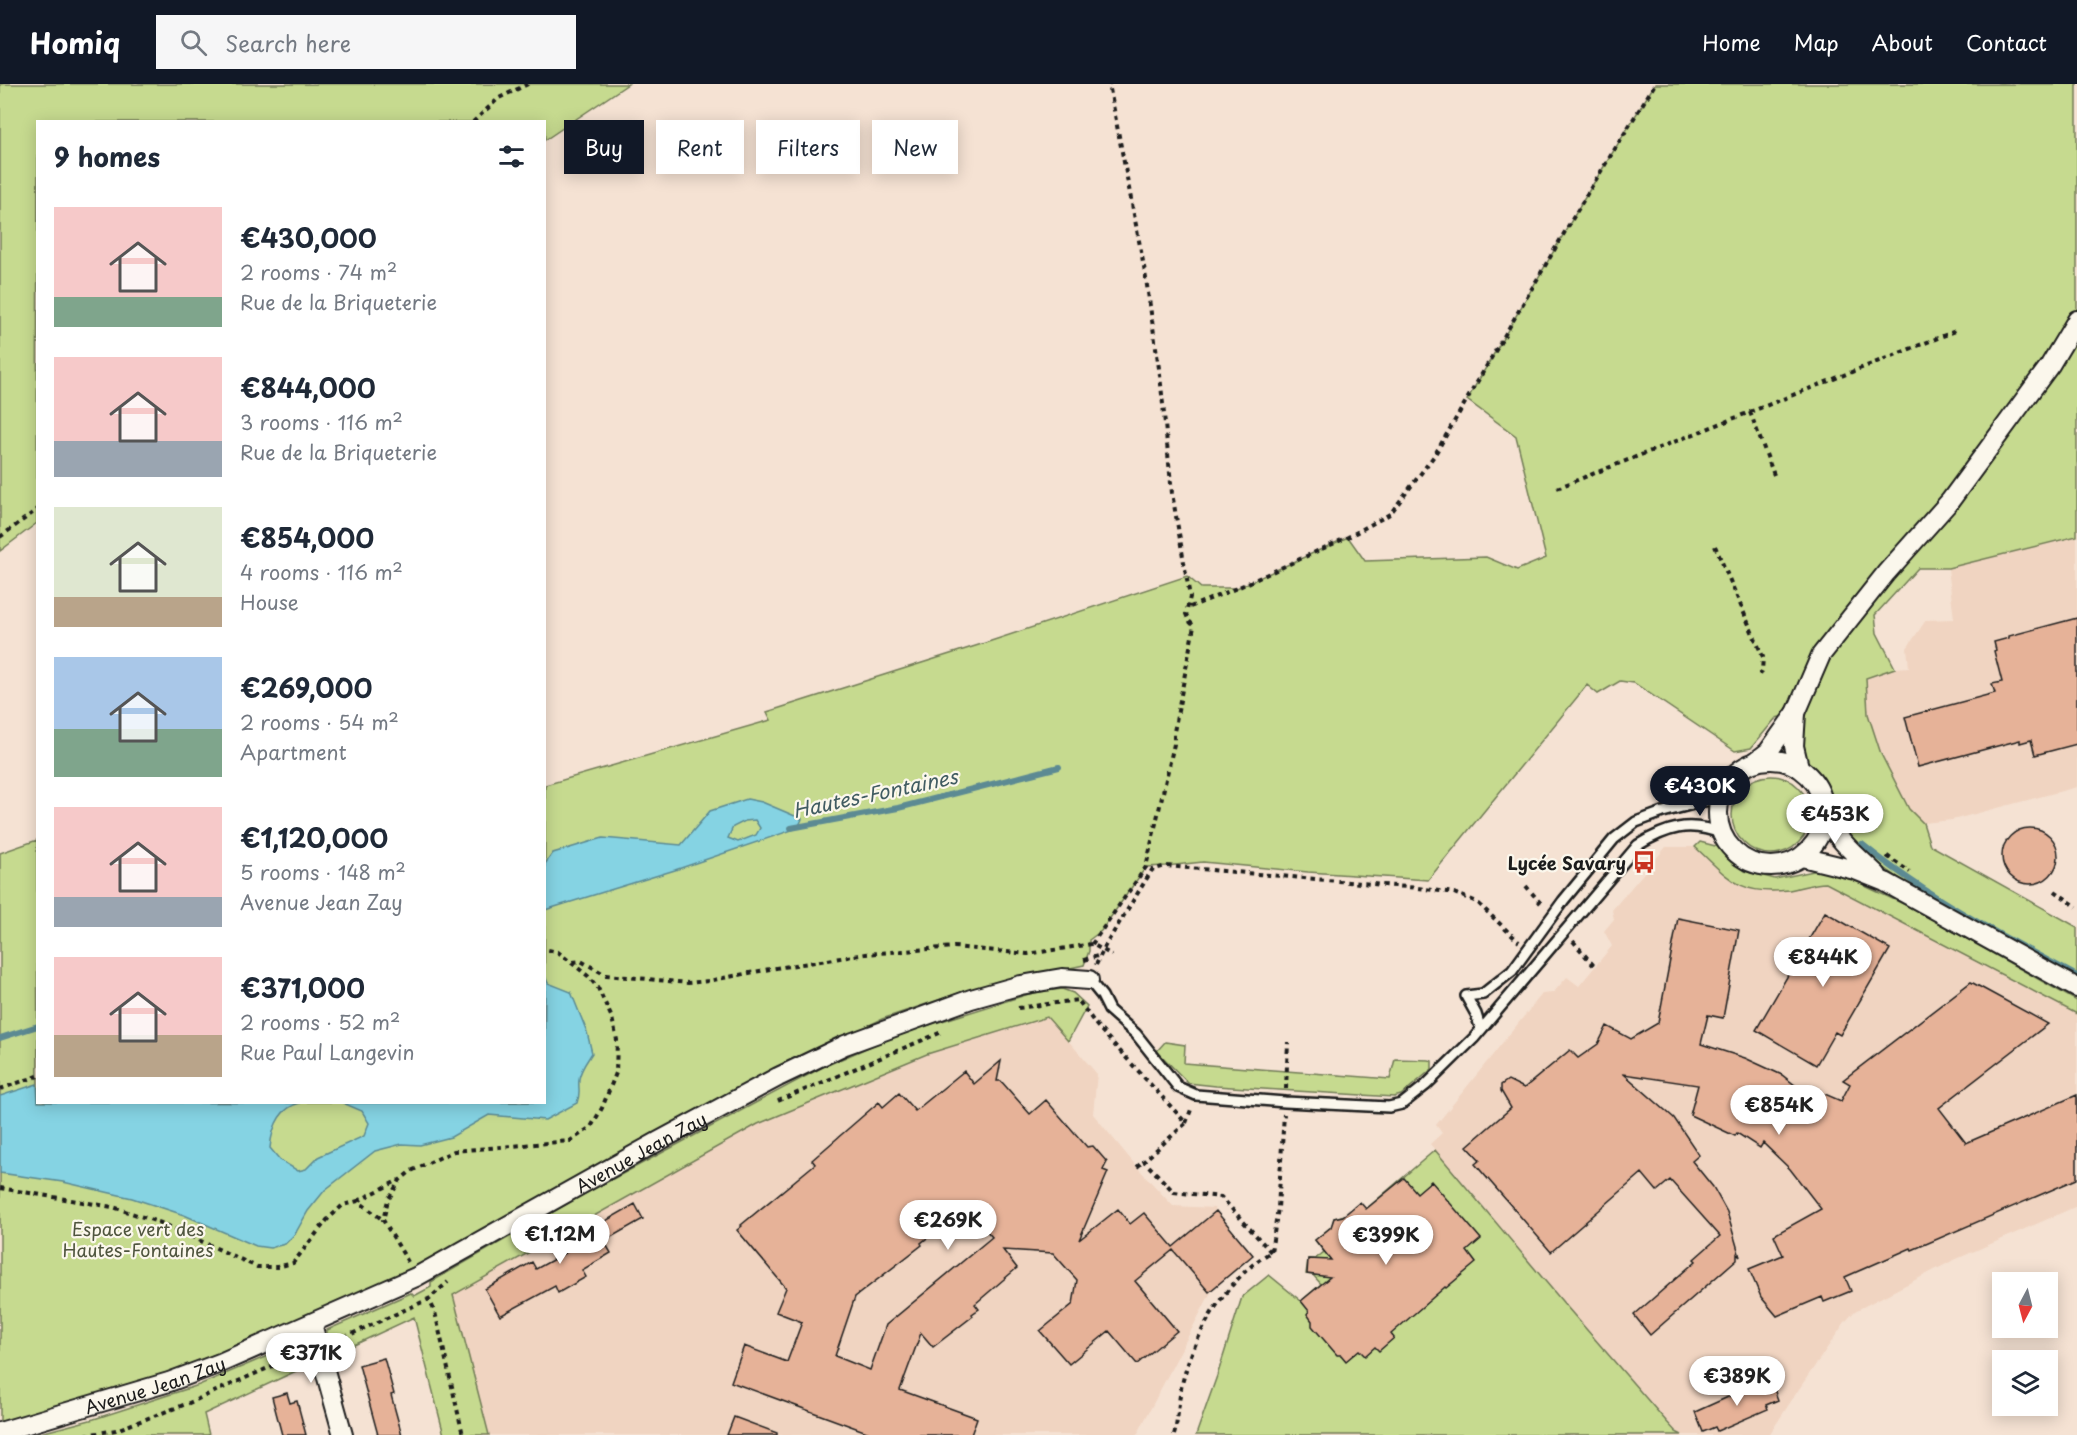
<!DOCTYPE html>
<meta charset="utf-8">
<style>
:root{--surface:#fff;--page:#f6f6f7;--text:#1f2937;--muted:#747a83;--accent:#111827}
body{margin:0;font-family:"Playpen Sans",sans-serif;background:var(--page);color:var(--text);height:100vh;display:flex;flex-direction:column;font-size:22px;white-space:nowrap}
*{box-sizing:border-box;margin:0}
p{font-size:20px;color:var(--muted)}
.icon{flex:none;width:33px;height:33px;fill:none;stroke:currentColor;stroke-width:2;stroke-linecap:round;stroke-linejoin:round}
.map{position:relative;flex:1;overflow:hidden}
.side{position:absolute;left:36px;top:36px;width:510px;height:984px;display:flex;flex-direction:column;background:var(--surface);border-radius:0px;box-shadow:0 3px 15px #0003}
.side>*{flex:none}
.top-card{position:absolute;left:564px;top:36px;width:570px;height:54px;display:flex;gap:12px}
.needle{width:39px;rotate:187deg}
.tools{position:absolute;left:1992px;top:1188px;display:grid;gap:12px}
.tools a{display:grid;place-items:center;width:66px;height:66px;border-radius:0px;background:var(--surface);box-shadow:0 3px 15px #0003;font-size:30px}
.price{position:absolute;translate:-50% -51px;padding:0 14px;border-radius:21px;background:#fff;color:#222;font-size:20px;line-height:39px;filter:drop-shadow(0 2px 3px #0008)}
.price::after{content:'';position:absolute;left:50%;top:36px;width:18px;height:14px;margin-left:-9px;background:inherit;clip-path:polygon(0 0,100% 0,50% 100%)}
.price.on{background:var(--accent);color:#fff}
ul{padding:0;list-style:none}
li{display:flex;align-items:center;gap:18px;height:150px;padding:0 18px}
li span{display:grid;place-items:center;flex:none;width:168px;height:120px;border-radius:0px;color:#555}
li>.icon{margin-inline-start:auto}
span .icon{width:72px;height:72px;fill:#fffc;stroke-width:1}
li b{font-size:26px}
h2{display:flex;justify-content:space-between;align-items:center;height:72px;padding:0 18px;font-size:26px}
.tag{padding:0 21px;border-radius:0px;background:var(--surface);box-shadow:0 3px 15px #0003;font-size:21px;line-height:54px}
.tag.on{background:var(--accent);color:#fff}
header{display:flex;align-items:center;gap:36px;box-sizing:border-box;height:84px;padding:0 30px;background:var(--accent);color:#fff}
header strong{font-size:28px}
nav{display:flex;gap:33px;margin-inline-start:auto;font-size:21px}
.search{width:420px;height:54px;background:var(--page);display:flex;align-items:center;gap:15px;box-sizing:border-box;padding:0 21px;border-radius:0px;color:var(--muted);font-size:22px}
.map>svg:first-child{display:block}
.built{fill:#f0d4c1}
.green{fill:#c6da8f;stroke:#717b56;stroke-width:1.5}
.water{fill:#85d3e3;stroke:#5b8a93;stroke-width:1.5;fill-rule:evenodd}
.lines{fill:none;stroke-linecap:round;stroke-linejoin:round}
.stream{stroke:#5b8a93;stroke-width:6}
.building{fill:#e6b298;stroke:#1c1c1c;stroke-width:1.5;fill-rule:evenodd}
.lane-casing{stroke:#1c1c1c;stroke-width:14}
.street-casing{stroke:#1c1c1c;stroke-width:22}
.path{stroke:#1c1c1c;stroke-width:4;stroke-dasharray:4.5 4.5;stroke-linecap:butt}
.lane{stroke:#fbf7ec;stroke-width:9}
.street{stroke:#fbf7ec;stroke-width:18}
.labels{text-anchor:middle;dominant-baseline:central;stroke-width:4.5;stroke-linejoin:round;paint-order:stroke}
.poi-label{font-size:18px;font-weight:bold;fill:#1c1c1c;stroke:#fbf7ec;text-anchor:end}
.street-label{font-size:18px;fill:#1c1c1c;stroke:#fbf7ec}
.park-label{font-size:18px;fill:#4f553e;stroke:#fbf7ec}
.water-label{font-size:20px;font-style:italic;fill:#415c62;stroke:#fbf7ec}
</style>
<header>
<strong>Homiq</strong>
<div class="search"><svg class="icon" aria-label="search" viewBox="0 0 24 24"><circle cx="10" cy="10" r="6"/><path d="M15 15l6 6"/></svg>Search here</div>
<nav><a>Home</a><a>Map</a><a>About</a><a>Contact</a></nav>
</header>
<div class="map">
<svg width="2077" height="1351" viewBox="0 0 2077 1351">
<rect width="100%" height="100%" fill="#f5e2d3"/>
<filter id="ink" filterUnits="userSpaceOnUse"><feTurbulence type="fractalNoise" baseFrequency=".0167" numOctaves="2"/><feDisplacementMap in="SourceGraphic" scale="12" xChannelSelector="R" yChannelSelector="G"/><feConvolveMatrix kernelMatrix="1 2 1 2 8 2 1 2 1" color-interpolation-filters="sRGB"/></filter>
<g filter="url(#ink)">
<path class="built" d="M2077,452V703L1952,736L1923,739L1909,725L1881,670L1868,630L1866,594L1895,584L1909,583L1907,564L1926,536L1954,535L1948,484Z
M1666,763H1695L1714,782L1790,806L1813,799H1826L2077,930V1122L1952,1177L1855,1227L1845,1238L1799,1305L1769,1351H1682L1676,1348L1567,1223L1430,1060L1442,1049L1436,1041L1542,910L1553,909L1567,893L1579,902L1612,862L1604,847L1614,835L1612,826Z
M1048,933L1097,990L1093,1030L1137,1083L1173,1122L1214,1124L1253,1171L1212,1206L1137,1351H489L453,1211L689,1076L758,1040L927,970Z"/>
<path class="green" d="M0,0H628L545,56L544,38H38L37,439L0,467Z
M1655,0H2077V452L1948,484H1918L1875,531L1877,549L1895,584L1866,594L1868,630L1881,670L1909,725L1923,739L1930,761L2077,843V896L1919,808L1873,776L1825,732L1821,709L1817,701L1799,683L1796,629L1776,634L1751,664L1735,667L1634,599L1620,597L1598,610L1587,601L1428,796L1308,788L1203,778L1166,782L1146,783L1101,847L1089,856V867L1084,881L971,905L882,935L723,1012L445,1168C355,1211 263,1253 169,1288C114,1308 56,1323 0,1340V769L37,756L38,1018H544L545,701L771,636L767,628L985,559L1187,492L1201,504H1237L1348,453L1365,477L1486,473L1517,486L1546,474L1516,352L1467,316L1587,110Z
M1732 731a39 39 0 1 1 78 0a39 39 0 1 1-78 0Z
M1700,758L1719,763L1744,787L1775,795L1823,785L1847,788L1865,802L1910,823L2077,917V930L1826,799C1812,799 1802,804 1789,806C1738,812 1729,794 1695,763Z
M1062,905L1073,909L1087,922L1068,957L1047,933L927,970L758,1040L453,1211L489,1351H444L414,1233L339,1268L327,1254V1246L411,1209L414,1212L431,1203V1198L579,1113L823,983L894,952L1032,909Z
M1165,958L1185,961L1184,979L1390,995L1395,975L1429,976L1432,977V985L1401,1011L1394,1013L1216,1002L1188,999L1157,967Z
M1435,1066L1567,1223L1666,1337L1676,1348L1682,1351H1196L1218,1289L1242,1213L1269,1191L1301,1217L1321,1200L1313,1191L1306,1190L1308,1175H1315L1324,1168L1315,1156L1332,1142L1334,1134L1366,1125Z
M298,1259L309,1264L307,1272L309,1281L204,1330L209,1351H33L94,1335L199,1301Z"/>
<path class="water" d="M747,715L762,718L802,735L798,744L675,786L545,826V780L553,769L603,754L681,761L710,727ZM755,736L760,744L756,751L738,758L728,754L733,743L745,737Z
M545,892L548,899L571,908L587,948L592,969C587,977 580,986 579,995C578,1006 581,1008 577,1019L545,1036L489,1031L451,1053L420,1061L402,1060L375,1067L325,1106L308,1127L295,1150L285,1160L270,1164L256,1162L184,1131L132,1114L63,1098L0,1089V1012L37,1000L38,1018L300,1019C279,1024 272,1044 270,1064L280,1076L298,1087L306,1085L318,1073L364,1052L369,1039L362,1027L343,1019L544,1018Z"/>
<g class="lines">
<path class="stream" d="M791,744L898,724L1059,683
M1862,760C1927,813 2003,853 2077,892
M0,954L38,942"/>
</g>
<path class="building" d="M2077,534V660L2035,671L2031,656L2020,659V656L1918,683L1905,633L1995,609L1992,600L2002,598L1994,567L1996,566L1994,558L2009,554V552Z
M2002 772a28 28 0 1 1 56 0a28 28 0 1 1-56 0Z
M1825,828L1890,865L1840,951L1835,948L1816,981L1756,946Z
M1678,834L1739,846L1723,934L1708,931L1701,960L1745,974L1782,991L1801,1006L1779,1045L1825,1010L1841,1017L1850,1000L1843,996L1971,898L2048,940L1939,1024L1966,1059L2077,1011V1095L1912,1166L1911,1164L1845,1193L1851,1207L1824,1218L1822,1213L1777,1232L1761,1213L1749,1185L1783,1171L1774,1151L1821,1125L1790,1085L1763,1059L1760,1064L1737,1049L1735,1052L1690,1031L1698,1001L1624,990L1674,1034L1699,1071L1692,1077L1713,1103L1727,1128L1740,1173L1737,1170V1175L1650,1251L1634,1231L1696,1177L1694,1175L1720,1152L1670,1096L1657,1107L1642,1089L1551,1168L1475,1080L1480,1076L1467,1062L1511,1024L1501,1007V1001L1508,996L1524,1004L1570,966L1578,974L1598,960L1607,942L1631,955L1658,939Z
M1001,977L997,997H1001L1030,1030L1046,1016L1087,1063L1093,1062L1107,1078L1103,1086L1108,1088L1079,1156L1118,1125L1130,1140L1144,1129L1173,1163L1216,1127L1253,1171L1209,1208L1173,1166L1135,1197L1177,1247L1137,1280L1109,1247L1069,1280L1040,1247L1073,1220L1077,1196L1053,1169L1003,1166L1017,1184L975,1220L979,1225L972,1230L973,1232L933,1263L921,1249L900,1306L977,1334L971,1351H875L731,1298L744,1262L787,1278L802,1238L776,1228L786,1204L737,1146L742,1142L741,1141L815,1080L812,1076L879,1018L883,1023L899,1009L915,1027L964,987L974,1000ZM966,1123L992,1153L886,1241L870,1286L835,1272L855,1213L922,1161L921,1159Z
M1404,1094L1417,1109L1431,1097L1481,1155L1467,1167L1476,1179L1446,1204L1445,1203L1391,1250L1394,1254L1379,1267L1375,1263L1365,1272L1359,1266L1346,1277L1341,1271H1337L1312,1242V1237L1307,1230L1309,1227L1301,1217L1330,1193L1307,1190L1308,1175L1331,1176L1315,1156L1331,1143L1334,1134L1343,1132L1360,1118L1366,1125Z
M635,1120L643,1135L604,1157L611,1169L582,1186L586,1193L558,1209L555,1202L500,1232L485,1205L532,1178L536,1185L556,1174L577,1162L574,1155Z
M384,1274L394,1310L391,1311L402,1351H378L359,1281Z
M1770,1294L1778,1316L1766,1321L1768,1325L1717,1347L1715,1343L1703,1348L1695,1328Z
M287,1309L290,1319L297,1317L306,1351H282L272,1313Z
M734,1333L777,1349V1351H727Z"/>
<g class="lines">
<g class="lane-casing">
<path id="lane" d="M1089,896L1102,912L1109,926L1136,950L1178,1003L1196,1011L1285,1018L1389,1023L1402,1020L1426,1001L1474,954L1638,761C1666,744 1689,736 1722,750
M1481,946L1476,930L1466,912L1483,910L1512,887L1563,817L1614,755L1636,738L1663,728L1720,713"/>
</g>
<g class="street-casing">
<g id="street">
<path d="M1796,629L1794,662L1799,683"/>
<circle cx="1771" cy="729" r="53"/>
<path d="M1755,678L1768,668L1796,629L1821,571L1886,489L1950,417L2050,281L2077,236"/>
<path d="M1825,732C1837,756 1857,772 1877,791"/>
<path d="M1802,773L1855,786L1885,798L2077,904"/>
<path d="M312,1240L343,1351"/>
<path id="s1" d="M0,1348L169,1298L220,1279L416,1193L657,1058L778,993L845,961L971,915L1021,901L1062,894L1089,896"/>
</g>
</g>
<path class="path" d="M473,38L499,14L528,0
M1750,328L1774,391
M1557,404L1958,246
M0,453L38,425
M1715,462L1763,573L1762,587L1758,595
M1190,523L1237,504L1348,453L1390,430L1434,372L1587,110L1655,0
M1887,772L1910,788
M1526,802L1543,822
M2055,807L2077,823
M1573,857L1594,882
M1092,860L1146,783L1174,660V648L1194,542L1189,537L1186,530L1190,513L1172,409L1160,291L1145,188L1109,0
M1084,876L1101,871
M573,878L581,877L606,891L688,899L708,897L770,885L866,870L954,863L1028,870L1092,860L1112,871
M1096,881L1105,862L1152,786L1166,782L1418,804L1454,809L1477,818L1519,858
M1018,924L1078,916L1097,942L1186,1039L1144,1077L1174,1108L1221,1113L1271,1168
M0,1005L38,992
M1286,1005L1288,958
M778,1017L942,948
M1186,1039L1192,1023
M1137,1083L1144,1077
M0,1104L113,1123L164,1140L257,1183H277L293,1179L327,1136L343,1121L358,1117L383,1136
M358,1117L399,1096
M408,1178L383,1136L388,1116L400,1096L411,1087L454,1067L570,1057L591,1043L602,1024L616,989L617,956L612,934L598,904L588,892L558,868L544,865
M428,1213L435,1228L463,1351
M336,1257L429,1215L448,1198
M85,1351L116,1346L189,1319L302,1269
M1174,1351C1179,1333 1178,1314 1183,1296C1196,1247 1227,1194 1271,1168L1278,1124L1284,1030"/>
<use href="#lane" class="lane"/>
<use href="#street" class="street"/>
</g>
</g>
<defs>
<g id="bus-bare" transform="scale(1.8)"><path d="M-5-6H5V4H4V6H2V4H-2V6H-4V4H-5ZM-3.5-4V0h7V-4ZM-3.5 1.2v1.5H-2V1.2ZM2 1.2v1.5H3.5V1.2Z" fill="#c8321e" stroke="#fbf7ec" stroke-width="2.5" paint-order="stroke"/></g>
</defs>
<g fill-rule="evenodd">
<use href="#bus-bare" x="1644" y="778"/>
</g>
<g class="labels">
<g class="poi-label">
<text x="1626" y="778">Lycée Savary</text>
</g>
<g class="street-label">
<text stroke="none"><textPath href="#s1" startOffset="702">Avenue Jean Zay</textPath></text>
<text stroke="none"><textPath href="#s1" startOffset="162">Avenue Jean Zay</textPath></text>
</g>
<g class="park-label">
<text x="138" y="1144">Espace vert des<tspan x="138" dy="21">Hautes-Fontaines</tspan></text>
</g>
<g class="water-label">
<text transform="translate(875 709) rotate(-12)">Hautes-Fontaines</text>
</g>
</g>
</svg>
<div class="tools">
<a><svg class="needle" viewBox="-14 -14 28 28"><path d="M0-13l5 13h-10z" fill="#e53935"/><path d="M0 13l5-13h-10z" fill="#747a83"/></svg></a>
<a><svg class="icon" aria-label="layers" viewBox="0 0 24 24"><path d="M12 4l9 5-9 5-9-5zM3 14l9 5 9-5"/></svg></a>
</div>
<b class="price on" style="left:1700px;top:733px">€430K</b>
<b class="price" style="left:1835px;top:761px">€453K</b>
<b class="price" style="left:1823px;top:904px">€844K</b>
<b class="price" style="left:1779px;top:1052px">€854K</b>
<b class="price" style="left:948px;top:1167px">€269K</b>
<b class="price" style="left:560px;top:1181px">€1.12M</b>
<b class="price" style="left:1386px;top:1182px">€399K</b>
<b class="price" style="left:311px;top:1300px">€371K</b>
<b class="price" style="left:1737px;top:1323px">€389K</b>
<div class="top-card">
<a class="tag on">Buy</a>
<a class="tag">Rent</a>
<a class="tag">Filters</a>
<a class="tag">New</a>
</div>
<section class="side">
<h2>9 homes<svg class="icon" aria-label="filters" viewBox="0 0 24 24"><path d="M4 7h16M4 17h16"/><circle cx="9" cy="7" r="2"/><circle cx="15" cy="17" r="2"/></svg></h2>
<ul>
<li><span style="background:linear-gradient(#f6c9c9 75%,#7fa58c 0)"><svg class="icon" aria-label="home" viewBox="0 0 24 24"><path d="M3 11l9-7 9 7M6 9v11h12V9"/></svg></span><div><b>€430,000</b><p>2 rooms · 74 m²</p><p>Rue de la Briqueterie</p></div></li>
<li><span style="background:linear-gradient(#f6c9c9 70%,#9aa5b1 0)"><svg class="icon" aria-label="home" viewBox="0 0 24 24"><path d="M3 11l9-7 9 7M6 9v11h12V9"/></svg></span><div><b>€844,000</b><p>3 rooms · 116 m²</p><p>Rue de la Briqueterie</p></div></li>
<li><span style="background:linear-gradient(#dfe7d0 75%,#b9a48a 0)"><svg class="icon" aria-label="home" viewBox="0 0 24 24"><path d="M3 11l9-7 9 7M6 9v11h12V9"/></svg></span><div><b>€854,000</b><p>4 rooms · 116 m²</p><p>House</p></div></li>
<li><span style="background:linear-gradient(#a9c7e8 60%,#7fa58c 0)"><svg class="icon" aria-label="home" viewBox="0 0 24 24"><path d="M3 11l9-7 9 7M6 9v11h12V9"/></svg></span><div><b>€269,000</b><p>2 rooms · 54 m²</p><p>Apartment</p></div></li>
<li><span style="background:linear-gradient(#f6c9c9 75%,#9aa5b1 0)"><svg class="icon" aria-label="home" viewBox="0 0 24 24"><path d="M3 11l9-7 9 7M6 9v11h12V9"/></svg></span><div><b>€1,120,000</b><p>5 rooms · 148 m²</p><p>Avenue Jean Zay</p></div></li>
<li><span style="background:linear-gradient(#f6c9c9 65%,#b9a48a 0)"><svg class="icon" aria-label="home" viewBox="0 0 24 24"><path d="M3 11l9-7 9 7M6 9v11h12V9"/></svg></span><div><b>€371,000</b><p>2 rooms · 52 m²</p><p>Rue Paul Langevin</p></div></li>
</ul>
</section>
</div>
